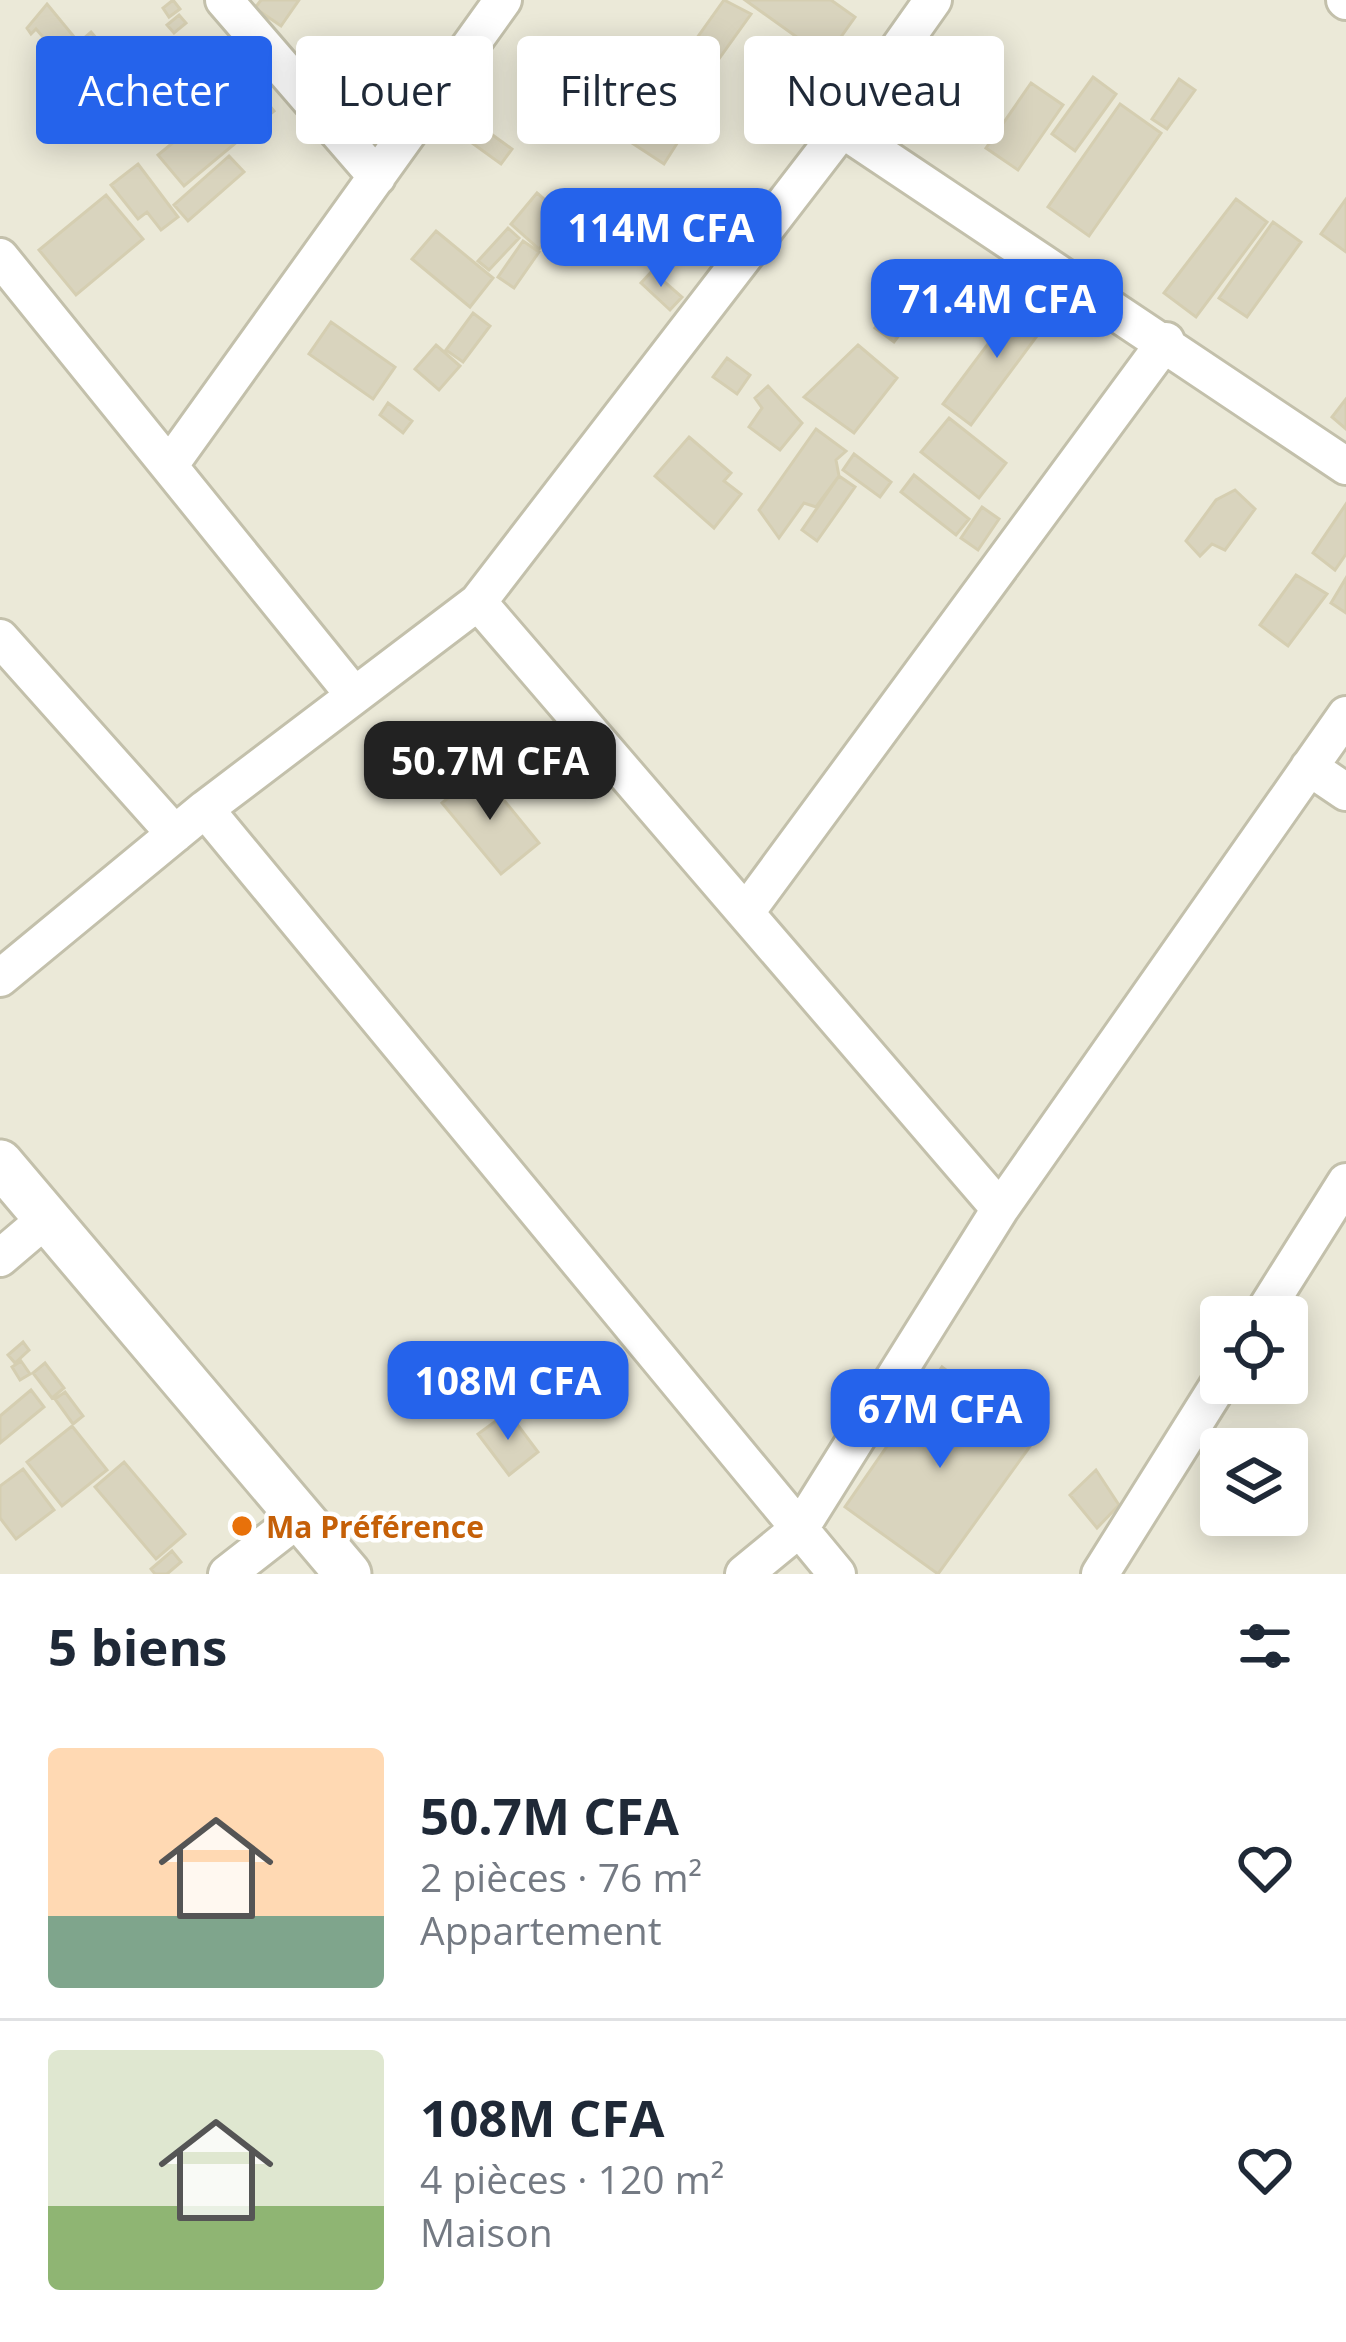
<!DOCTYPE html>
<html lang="fr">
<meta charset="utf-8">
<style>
:root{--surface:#fff;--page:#f6f6f7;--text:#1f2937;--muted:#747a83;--line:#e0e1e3;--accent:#2563eb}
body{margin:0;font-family:"Open Sans",sans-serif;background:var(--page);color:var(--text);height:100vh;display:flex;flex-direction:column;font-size:45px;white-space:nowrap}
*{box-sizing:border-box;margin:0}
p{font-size:39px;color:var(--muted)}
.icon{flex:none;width:66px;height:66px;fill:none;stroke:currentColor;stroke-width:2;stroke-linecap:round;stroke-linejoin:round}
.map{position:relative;height:1574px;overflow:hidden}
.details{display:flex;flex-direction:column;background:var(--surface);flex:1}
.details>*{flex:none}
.banner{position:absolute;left:36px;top:36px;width:1275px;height:108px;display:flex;gap:24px}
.buttons{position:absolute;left:1200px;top:1296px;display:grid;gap:24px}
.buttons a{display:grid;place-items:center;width:108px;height:108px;border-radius:12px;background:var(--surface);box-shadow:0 6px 30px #0003;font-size:60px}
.price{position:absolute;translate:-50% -102px;padding:0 27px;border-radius:24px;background:var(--accent);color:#fff;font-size:39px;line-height:78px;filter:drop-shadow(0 3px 6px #0008)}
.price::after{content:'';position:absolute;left:50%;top:72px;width:36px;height:27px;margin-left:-18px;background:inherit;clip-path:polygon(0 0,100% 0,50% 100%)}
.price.active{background:#222;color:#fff}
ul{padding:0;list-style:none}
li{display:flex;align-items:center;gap:36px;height:300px;padding:0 48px}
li+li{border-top:3px solid var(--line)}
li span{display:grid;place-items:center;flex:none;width:336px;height:240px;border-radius:12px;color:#555}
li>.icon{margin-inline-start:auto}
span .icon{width:144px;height:144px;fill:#fffc;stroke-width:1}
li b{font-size:51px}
h2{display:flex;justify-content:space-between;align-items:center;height:144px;padding:0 48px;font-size:51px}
.chip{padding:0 42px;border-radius:12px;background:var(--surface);box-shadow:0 6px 30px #0003;font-size:42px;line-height:108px}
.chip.active{background:var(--accent);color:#fff}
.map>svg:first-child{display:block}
.residential{fill:#ebe9d8;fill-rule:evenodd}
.building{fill:#d9d4be;stroke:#d5ceb1;stroke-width:3}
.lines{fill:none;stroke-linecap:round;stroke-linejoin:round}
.minor-casing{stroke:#c3c0ab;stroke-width:42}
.tertiary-casing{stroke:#c3c0ab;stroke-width:51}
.minor{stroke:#fff;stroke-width:36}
.tertiary{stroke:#fff;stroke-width:45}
.food-dot{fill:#e8710a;stroke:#fff;stroke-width:4.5}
.labels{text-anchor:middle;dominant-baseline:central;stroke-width:9;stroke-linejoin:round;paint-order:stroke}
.food-label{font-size:30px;font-weight:bold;fill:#c56008;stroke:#fff;text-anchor:start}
</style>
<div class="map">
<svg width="1346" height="1574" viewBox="0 0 1346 1574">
<rect width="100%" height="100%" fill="#f6f5ea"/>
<path class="residential" d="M0,0H1346V1574H0ZM1221,1317H1287V1383H1221ZM1221,1449H1287V1515H1221Z"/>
<path class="building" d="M173,0L180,9L169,17L163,8Z
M261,0H299L281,26L255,8Z
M724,0L751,14L701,84L677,66Z
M745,0H831L855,17L826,58Z
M47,4L75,38L57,53L36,29L31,34L27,28Z
M179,15L186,23L174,33L167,25Z
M91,32L119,65L82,96L55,63Z
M204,59L215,73L157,117L147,103Z
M673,73L707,96L664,164L629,141Z
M1093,77L1116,94L1075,151L1052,134Z
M110,78L136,110L111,131L85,99Z
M1179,79L1195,90L1167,129L1152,119Z
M249,80L274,111L184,186L158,155Z
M1031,83L1063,105L1018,170L986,148Z
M1120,104L1161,133L1089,236L1048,207Z
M465,115L512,149L501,164L454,130Z
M229,156L244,172L188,221L174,205Z
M138,164L178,217L161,230L147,212L138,219L111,185Z
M537,193L566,218L539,249L511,224Z
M106,195L143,239L76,295L39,250Z
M1236,199L1267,222L1196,317L1164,293Z
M1346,199V252L1321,234Z
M730,200L741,208L733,219L722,211Z
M1273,222L1301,242L1247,317L1219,298Z
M508,228L519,238L489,270L478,261Z
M436,231L493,278L470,307L412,259Z
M523,241L539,252L514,288L498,277Z
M652,271L682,297L670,310L641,283Z
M910,282L929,296L894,342L875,328Z
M1023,297L1051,317L971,425L943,404Z
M473,313L490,326L463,362L446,350Z
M331,322L395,367L373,399L309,354Z
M436,345L460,366L439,390L415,369Z
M858,345L897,378L854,433L804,397Z
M727,358L750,375L737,394L713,377Z
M768,386L802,423L780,450L749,427L762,408L755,398Z
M1346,399V429L1332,417Z
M388,403L412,421L403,433L380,415Z
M949,418L1006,463L979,498L921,452Z
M816,429L846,451L836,460L839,476L816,507L804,503L779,538L759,510Z
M689,437L731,473L724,481L741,494L714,528L655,476Z
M854,454L891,482L880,497L843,470Z
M914,475L969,519L956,535L901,492Z
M839,476L855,487L817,541L802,530Z
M1235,490L1255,509L1225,550L1212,544L1200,556L1186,541L1216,500Z
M1346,504V554L1335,570L1313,553Z
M982,507L999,519L978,550L961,538Z
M1296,575L1327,594L1288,646L1260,625Z
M1346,578V613L1331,603Z
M480,771L539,843L501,874L442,803Z
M23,1342L29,1350L15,1363L8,1355Z
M21,1361L30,1374L20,1380L12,1367Z
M45,1363L64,1388L52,1398L33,1373Z
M942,1367L1036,1438L938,1574L845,1507Z
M31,1390L44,1407L0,1443V1416Z
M65,1392L83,1416L73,1424L55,1399Z
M508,1412L538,1452L509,1475L478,1434Z
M72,1426L107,1470L62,1506L27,1462Z
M124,1462L185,1534L156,1559L95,1487Z
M23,1469L54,1510L16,1539L0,1518V1486Z
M1096,1470L1119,1505L1097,1528L1070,1495Z
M172,1551L181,1562L167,1574H155L151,1569Z"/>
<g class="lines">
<g class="minor-casing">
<path id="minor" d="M224,0L377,177
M1345,0L1346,1
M842,129L1346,466
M0,257L354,695
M169,466L503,0
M478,602L1000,1209
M0,638L175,834
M1309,767L1346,792
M205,809L837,1574
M746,912L1166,341
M0,978L205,809L478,602L842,129L933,0
M0,1258L47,1218
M1261,1317L1346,1182
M227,1574L300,1517
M744,1574L801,1527L1000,1209L1346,715
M1100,1574L1221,1381"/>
</g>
<g class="tertiary-casing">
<path id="tertiary" d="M0,1163L348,1574"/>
</g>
<use href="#minor" class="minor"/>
<use href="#tertiary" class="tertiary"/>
</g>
<circle class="food-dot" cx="242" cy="1526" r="12"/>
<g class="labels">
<g class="food-label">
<text x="266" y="1526">Ma Préférence</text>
</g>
</g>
</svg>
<div class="buttons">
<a><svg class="icon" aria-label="locate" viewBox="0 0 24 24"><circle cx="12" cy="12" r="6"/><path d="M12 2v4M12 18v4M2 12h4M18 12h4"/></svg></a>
<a><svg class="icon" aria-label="layers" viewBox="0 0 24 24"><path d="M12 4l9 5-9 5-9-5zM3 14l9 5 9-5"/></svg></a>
</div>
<b class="price" style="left:661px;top:290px">114M CFA</b>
<b class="price" style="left:997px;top:361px">71.4M CFA</b>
<b class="price active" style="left:490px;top:823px">50.7M CFA</b>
<b class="price" style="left:508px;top:1443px">108M CFA</b>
<b class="price" style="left:940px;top:1471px">67M CFA</b>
<div class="banner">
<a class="chip active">Acheter</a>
<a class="chip">Louer</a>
<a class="chip">Filtres</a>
<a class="chip">Nouveau</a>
</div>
</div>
<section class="details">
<h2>5 biens<svg class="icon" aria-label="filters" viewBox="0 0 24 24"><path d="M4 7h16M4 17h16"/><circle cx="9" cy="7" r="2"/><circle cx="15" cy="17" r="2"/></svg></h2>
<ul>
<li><span style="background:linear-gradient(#ffd9b3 70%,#7fa58c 0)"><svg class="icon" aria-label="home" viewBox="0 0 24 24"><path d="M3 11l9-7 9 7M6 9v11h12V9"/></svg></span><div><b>50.7M CFA</b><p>2 pièces · 76 m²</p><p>Appartement</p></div><svg class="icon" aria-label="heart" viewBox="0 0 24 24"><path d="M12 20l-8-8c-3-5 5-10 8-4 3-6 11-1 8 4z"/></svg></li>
<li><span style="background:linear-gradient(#dfe7d0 65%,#8fb573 0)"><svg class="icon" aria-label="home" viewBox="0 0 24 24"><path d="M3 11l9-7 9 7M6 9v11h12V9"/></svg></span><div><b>108M CFA</b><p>4 pièces · 120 m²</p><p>Maison</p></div><svg class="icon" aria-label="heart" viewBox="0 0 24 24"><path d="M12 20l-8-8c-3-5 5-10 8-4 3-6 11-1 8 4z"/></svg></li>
</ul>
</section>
